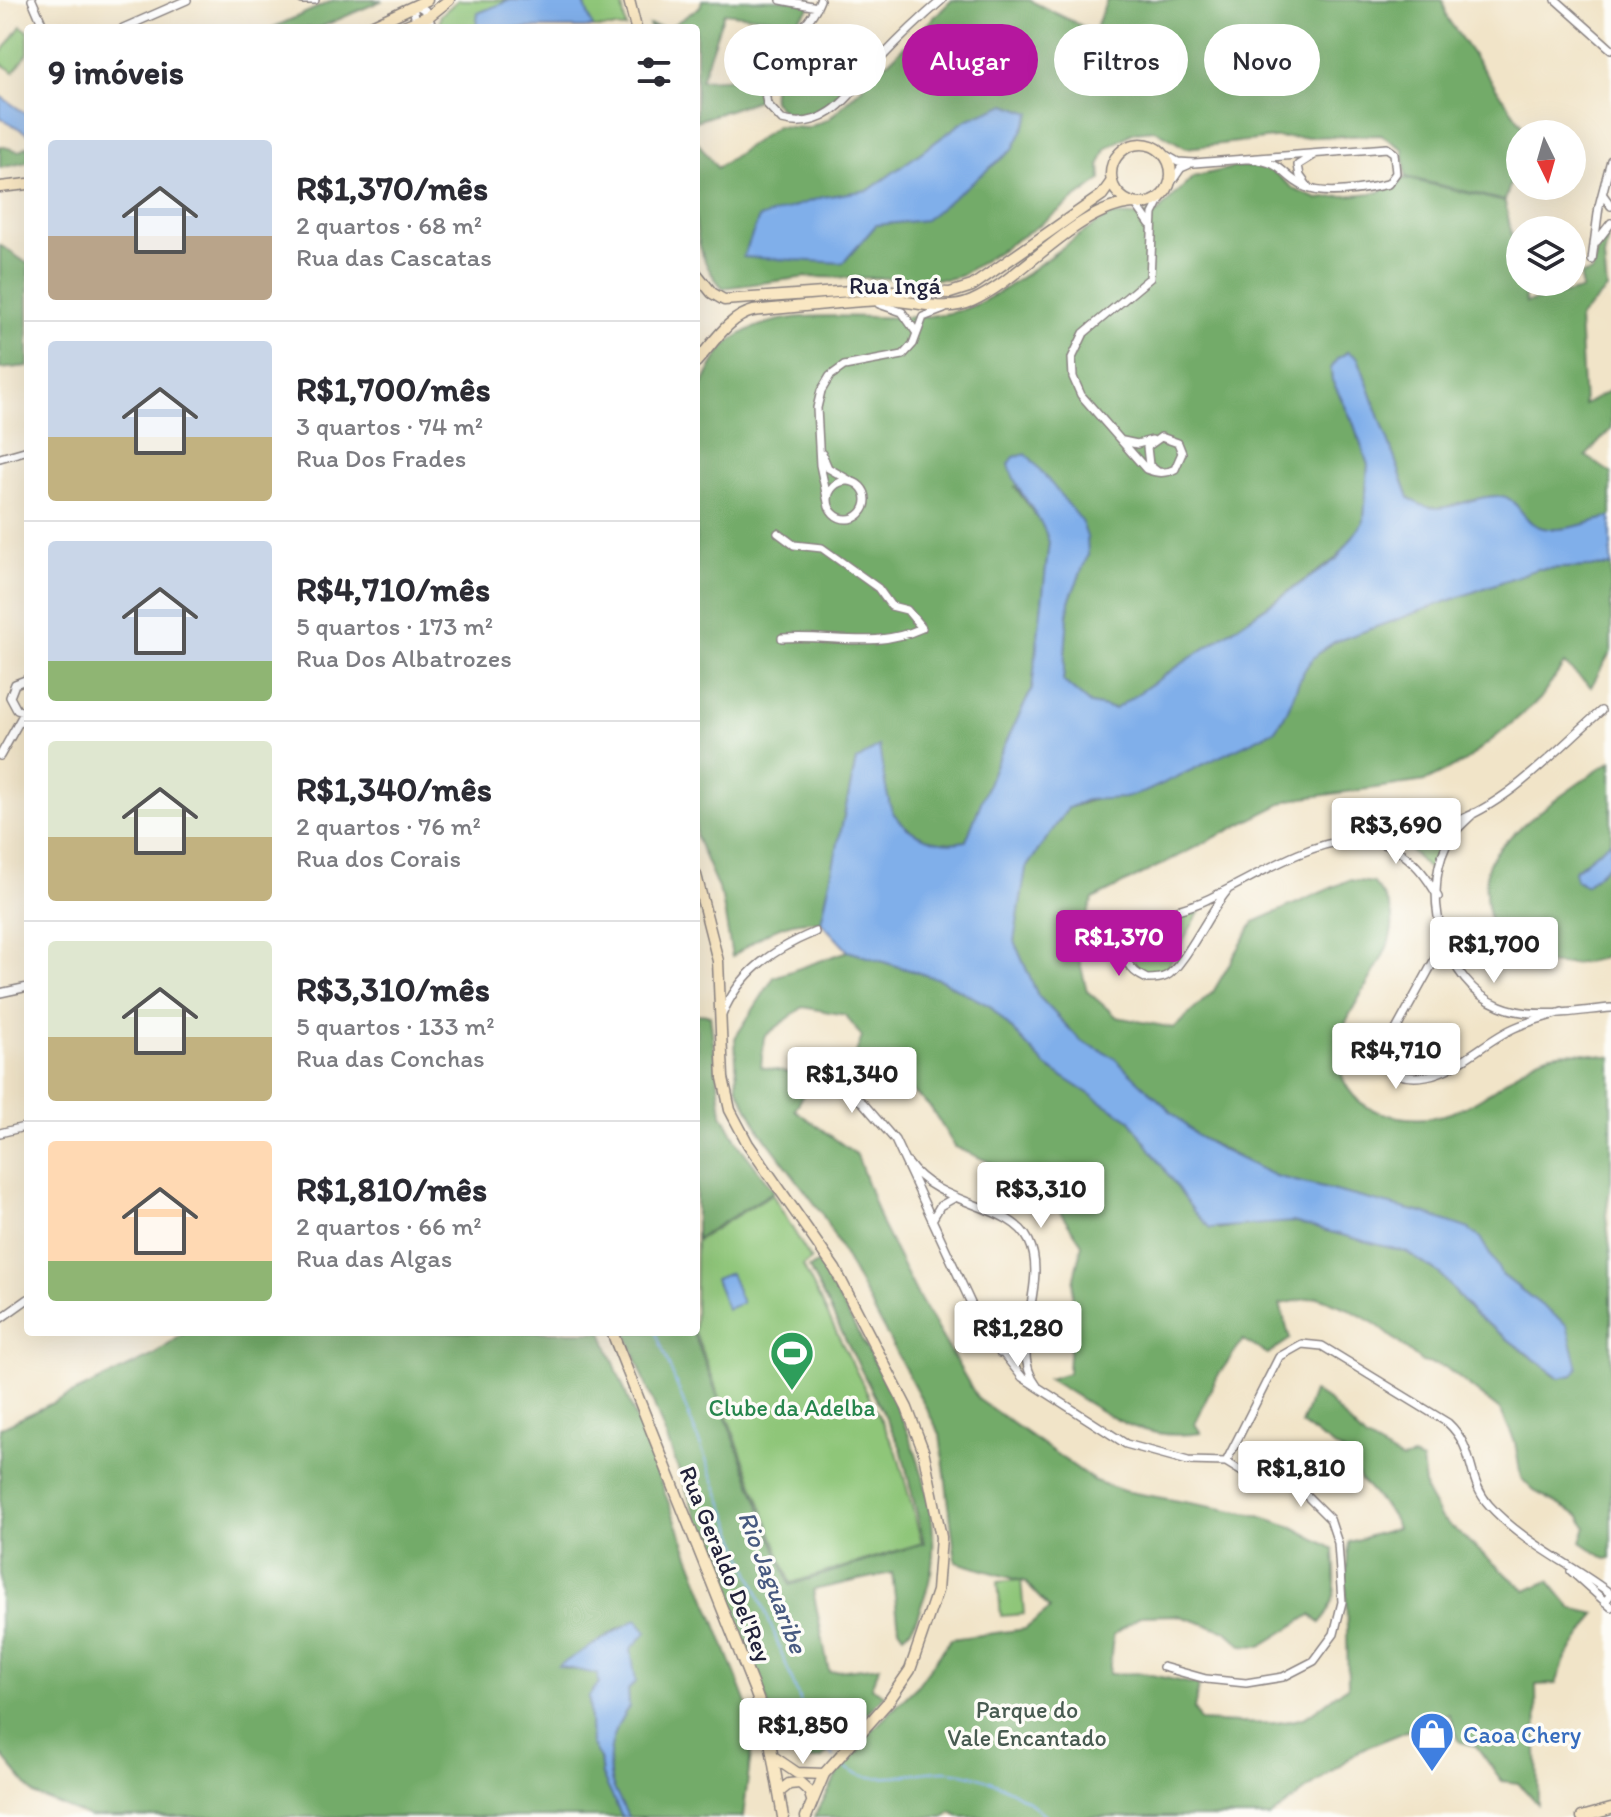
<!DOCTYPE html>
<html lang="pt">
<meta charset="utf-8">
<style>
:root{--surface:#fff;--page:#f7f7f7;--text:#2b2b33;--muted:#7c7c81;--line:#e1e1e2;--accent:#b5179e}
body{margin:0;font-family:Itim,sans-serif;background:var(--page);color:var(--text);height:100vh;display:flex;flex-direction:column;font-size:30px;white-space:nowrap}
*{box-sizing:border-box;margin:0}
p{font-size:26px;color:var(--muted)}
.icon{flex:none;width:44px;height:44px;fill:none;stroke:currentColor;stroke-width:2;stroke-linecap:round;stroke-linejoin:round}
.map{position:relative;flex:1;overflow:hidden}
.details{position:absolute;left:24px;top:24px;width:676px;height:1312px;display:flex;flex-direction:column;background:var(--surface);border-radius:8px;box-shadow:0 8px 32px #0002}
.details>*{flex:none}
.hud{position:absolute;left:724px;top:24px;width:760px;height:72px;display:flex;gap:16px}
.needle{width:52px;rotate:175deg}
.controls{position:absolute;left:1506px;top:120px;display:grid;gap:16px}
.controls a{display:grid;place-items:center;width:80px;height:80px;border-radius:50%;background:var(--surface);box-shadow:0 8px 32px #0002;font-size:40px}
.price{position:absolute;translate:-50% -68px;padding:0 18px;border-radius:8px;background:#fff;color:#222;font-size:26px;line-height:52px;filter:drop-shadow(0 2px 4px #0008)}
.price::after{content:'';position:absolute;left:50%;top:48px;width:24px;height:18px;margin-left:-12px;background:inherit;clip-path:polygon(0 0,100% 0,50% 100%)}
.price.active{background:var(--accent);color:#fff}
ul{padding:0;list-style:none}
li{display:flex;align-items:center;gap:24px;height:200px;padding:0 24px}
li+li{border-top:2px solid var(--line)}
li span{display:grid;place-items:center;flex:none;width:224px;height:160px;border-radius:8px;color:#555}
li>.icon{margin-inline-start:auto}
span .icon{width:96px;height:96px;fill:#fffc;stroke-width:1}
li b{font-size:34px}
h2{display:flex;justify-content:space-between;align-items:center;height:96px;padding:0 24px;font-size:34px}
.tag{padding:0 28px;border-radius:36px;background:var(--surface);box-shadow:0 8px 32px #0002;font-size:28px;line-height:72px}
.tag.active{background:var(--accent);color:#fff}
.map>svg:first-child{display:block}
.green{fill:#8fc679;stroke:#58745a;stroke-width:2}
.forest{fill:#73ab69;stroke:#4a6652;stroke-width:2;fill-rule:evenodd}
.water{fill:#80afea;stroke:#516892;stroke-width:2}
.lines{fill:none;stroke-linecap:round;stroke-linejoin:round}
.stream{stroke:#80afea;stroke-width:2}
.street-casing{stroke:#8a8382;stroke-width:10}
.secondary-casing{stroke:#8a8382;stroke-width:13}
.street{stroke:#fff;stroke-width:7}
.secondary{stroke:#f9e7c3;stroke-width:10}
.labels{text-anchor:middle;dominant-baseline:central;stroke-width:7;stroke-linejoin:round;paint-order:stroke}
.street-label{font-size:24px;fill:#22223b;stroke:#fdfcf7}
.leisure-label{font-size:24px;fill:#27864d;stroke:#fdfcf7}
.park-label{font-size:24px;fill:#485b51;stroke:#fdfcf7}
.shop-label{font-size:24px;fill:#366cbe;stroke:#fdfcf7;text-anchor:start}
.water-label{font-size:26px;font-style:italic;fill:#485a81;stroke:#fdfcf7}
</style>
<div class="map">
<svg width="1611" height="1817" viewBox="0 0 1611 1817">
<rect width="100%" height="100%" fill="#fdfcf7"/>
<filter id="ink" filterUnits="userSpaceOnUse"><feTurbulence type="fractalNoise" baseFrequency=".0125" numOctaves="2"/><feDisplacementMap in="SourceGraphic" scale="16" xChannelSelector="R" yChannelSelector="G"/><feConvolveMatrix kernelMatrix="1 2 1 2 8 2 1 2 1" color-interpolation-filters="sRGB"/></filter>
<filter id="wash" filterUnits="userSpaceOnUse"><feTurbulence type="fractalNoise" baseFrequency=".006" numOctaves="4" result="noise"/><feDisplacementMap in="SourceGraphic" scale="32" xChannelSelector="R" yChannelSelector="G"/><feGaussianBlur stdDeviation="1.8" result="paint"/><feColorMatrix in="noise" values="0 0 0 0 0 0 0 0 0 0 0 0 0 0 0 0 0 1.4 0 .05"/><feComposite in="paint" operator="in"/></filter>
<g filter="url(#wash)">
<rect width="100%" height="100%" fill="#f1e4c8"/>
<path class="green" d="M458,0H621L626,28H438L441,15Z
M21,26L28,31V53L14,72L0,63V55Z
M1449,830L1437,851L1432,873L1412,852L1391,839Z
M1200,911L1167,968C1142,987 1123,957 1136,934Z
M772,1194L811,1260L803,1266L897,1452L922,1543L791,1583L695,1332L696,1241Z
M1021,1580L1024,1614L1001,1616L998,1582Z"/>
<path class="forest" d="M334,0H383L319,28H272Z
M702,0H811L808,10L796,21L724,13L701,80L761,77V99L696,121V28H650L649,25L668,28L700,7Z
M952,0H1029L1094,32L1107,0H1443L1447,18L1527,132L1520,134V153L1505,201L1406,177L1403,149L1381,135L1274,138L1186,148L1155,130L1134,132L1106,149L1100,164L1101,180L1038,226L960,276L947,279L807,277L723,288C685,250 696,190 696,140L717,168L777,126L807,128L829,119ZM966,120L1013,149L925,219L876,225L843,263L823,197L869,190Z
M792,48L862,71C839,93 822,119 787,115L773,101C771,79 779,65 792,48Z
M0,146L19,151L28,146V162L0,168Z
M1240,166L1269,168L1295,190L1318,199L1379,192L1405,178L1505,202L1526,303L1581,290V275L1592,272L1598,247L1608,236L1604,258L1607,290L1579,318L1584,405L1611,390V429L1586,456L1611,473V517C1589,522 1552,538 1532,523C1520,514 1515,496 1499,496C1465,495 1440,522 1409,498L1358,358L1347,352L1337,359L1331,369L1332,380L1353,422L1368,465L1364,521L1337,558L1115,709L1090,704L1063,681L1069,601L1088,555L1014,486L1045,528L1049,542L1032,689L997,761L966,841C940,847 911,837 894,814C886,803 882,763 879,747L856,761L821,922C785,917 760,936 732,957L722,898L696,837V398C706,379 717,348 736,337C801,296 894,332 964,309C1008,295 1062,243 1103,220L1113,215L1139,216L1157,213L1193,177Z
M0,245L28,264V366L0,369Z
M1611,566V651L1591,687L1564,664L1540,699L1498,735L1464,762L1426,781L1289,800L1093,899L1076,946L1087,991L1117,1017L1174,1028L1213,992L1254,922L1349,880L1374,883C1379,890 1387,900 1390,908C1406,952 1337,1008 1338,1054C1339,1080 1352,1102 1376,1111C1426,1129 1464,1113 1504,1082C1516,1073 1530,1061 1545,1056C1564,1049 1591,1053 1611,1057V1180L1606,1215L1611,1257V1558L1606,1559L1581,1542L1586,1527L1580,1516L1534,1491L1521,1478L1515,1442L1501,1411L1445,1367L1422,1362L1377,1325L1349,1309L1318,1297L1280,1304L1290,1339L1268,1354L1243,1340L1215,1380L1195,1424L1201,1433C1136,1443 1102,1410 1048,1379L1068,1373L1073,1282L1082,1244L1042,1185L955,1147L931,1108L882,1063L867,1074L851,1066L862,1037L845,1015L803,1007L764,1037L761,1067L792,1073L803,1095L795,1110L857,1155L882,1225L918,1296L978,1399L1095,1481L1124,1491L1256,1515L1293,1527L1334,1549C1335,1576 1340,1602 1320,1623L1311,1615L1261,1646L1242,1645L1226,1631L1177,1615L1141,1616L1113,1635L1109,1674L1142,1673L1199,1685L1194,1709L1200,1721C1226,1722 1284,1728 1307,1716C1321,1707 1334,1695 1348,1686L1346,1577L1349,1542L1397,1528L1392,1515L1361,1481L1348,1455L1301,1424L1313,1392L1324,1397L1365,1439L1402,1460L1413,1457L1422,1461L1426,1492L1440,1517L1526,1591L1549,1581L1571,1608L1596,1614L1565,1660L1556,1684L1536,1685L1538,1804L1518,1783L1502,1781L1476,1746L1460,1742L1449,1714L1360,1750L1270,1817H961L951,1812L944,1817H814L852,1750L916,1687L951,1639L1025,1629L1050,1609L1025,1582L956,1562L940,1434L821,1212L760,1131L737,1087L735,1038L774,977L848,951L939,979L990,1006L1046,1066L1130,1120L1195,1213L1219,1229L1251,1223L1293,1222L1406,1252L1440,1274L1473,1313L1559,1378L1573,1375L1567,1325L1502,1275L1480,1238L1426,1214L1275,1176L1197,1136L1113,1057L1081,1041L1038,996L1014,941L1026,868L1068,808L1099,798H1124L1282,721L1308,661L1334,642L1537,569Z
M1611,761V841L1574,871L1586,885L1611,862V953C1577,972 1537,963 1501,954C1491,926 1482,901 1487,870C1492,839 1584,780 1611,761Z
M696,1014L710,1015L722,1114L739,1145L774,1191L696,1239Z
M819,1263C867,1353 964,1493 924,1598C919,1611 916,1626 904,1635L899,1628L892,1573L813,1590L829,1672L880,1666L871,1687L885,1695L822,1758C804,1763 797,1757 784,1746L626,1332H693L790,1585L924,1543L901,1448L809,1268Z
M186,1332H602L746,1701L754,1731L743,1817H628C623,1805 611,1788 610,1775C607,1752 615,1724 629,1707L628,1690L636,1682L623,1626L559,1666C572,1672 584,1668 597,1673L599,1683L589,1697L591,1744L600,1758L602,1775L622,1817H89L35,1795L0,1753V1428L154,1355Z"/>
<path class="water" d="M510,0H583L593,28H476L478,13Z
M0,96L28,115V134L0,117Z
M1006,104L1031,113L1013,149L925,220L876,225L843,263L743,257L759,218L823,197L869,190L966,120Z
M1348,352L1358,358L1409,498C1440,522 1466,495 1499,496C1515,496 1520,514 1532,523C1552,538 1589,522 1611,517V566L1537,569L1334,642C1290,668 1302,697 1274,731L1145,792L1124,798L1086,800L1068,808L1026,868L1014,941L1038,996L1081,1041L1113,1057L1197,1136L1224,1151L1275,1176L1426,1214L1469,1229L1480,1238L1502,1275L1567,1325L1578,1368L1573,1375L1560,1378L1473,1313L1440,1274L1406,1252L1293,1222L1210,1228L1195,1213L1130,1120L1046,1066L990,1006L939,979L848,951L821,922L856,761L879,746C882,762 886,802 894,814C910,837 940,847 966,841L997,761L1032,689L1049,542C1041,513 1016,494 1009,464L1014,457L1027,454L1081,520L1087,537L1088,555L1069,601L1063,681L1090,704L1115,709L1337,559L1364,521L1368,465L1353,422L1332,380L1331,369L1337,359Z
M1611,841V862L1586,885L1576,880L1574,871Z
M730,1273L742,1303L727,1309L715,1279Z
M637,1619L647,1632L631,1649L636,1682L628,1690L629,1707C615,1724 607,1752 610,1775C611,1788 623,1805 628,1817H622L602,1775L600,1758L591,1744L589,1696L599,1683L597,1674L558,1666Z"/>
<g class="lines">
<path class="stream" d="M656,1332L812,1731L833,1756
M841,1764C871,1791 913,1769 948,1771C984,1774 1022,1792 1047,1817"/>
</g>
</g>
<g filter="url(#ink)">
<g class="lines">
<g class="street-casing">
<path id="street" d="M32,0L44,28
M302,0H315
M781,0L817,7
M820,0C806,37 756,59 767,104L782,120C831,133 854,87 882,57C901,37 921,18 942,0
M1556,0L1611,49
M417,5L425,10L433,28
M413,6L417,28
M123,28L187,0
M1164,154L1178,162L1194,163L1387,148L1394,153L1396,173L1388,184C1366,189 1327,197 1305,187C1280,175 1285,162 1250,159
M1170,184L1181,168L1188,165
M1308,187L1300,176L1298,165L1314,155
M1603,195L1611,206
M1135,203L1150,224
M1597,241L1611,223
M1592,260L1599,206L1611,160
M879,304L902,312L916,332
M1123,441L1137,444L1152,440
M822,454L828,468L849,480
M0,458L28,450
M1158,472L1149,465L1147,447L1161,437L1178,443L1182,453L1175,469C1166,474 1156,473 1146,469L1081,395L1073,377L1072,358L1084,333L1150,278L1153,214L1162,196
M828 500a19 19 0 1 1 38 0a19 19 0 1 1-38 0Z
M829,507L820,465L817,408L821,391L830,376L844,366L903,355L913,344L923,317L944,309
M778,533L794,545L822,548L878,588L891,606L907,610L922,628C874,650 833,634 782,638
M28,679L15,684L10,697L17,710L28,713
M0,756L24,713
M1474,813C1464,823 1452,832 1446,846C1421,898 1445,984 1500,1006C1533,1020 1576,1011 1611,1008
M1359,837C1385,830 1413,833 1439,827C1504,810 1552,753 1601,711
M1227,891C1211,909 1183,968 1166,976C1160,979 1153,979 1147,979C1129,971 1117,954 1129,935C1144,914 1184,911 1206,900C1286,863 1379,787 1438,897
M1442,933L1436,957L1386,1048V1062L1396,1074C1442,1089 1476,1045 1514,1028C1529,1021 1546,1017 1562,1012
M0,993L28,987
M722,1015C740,972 772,950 815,932
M813,1066L863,1103L895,1140L982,1327L1022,1377L1126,1444L1188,1461L1226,1462L1247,1475L1303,1492L1330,1519L1338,1543L1342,1602L1334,1634L1314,1661L1283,1677L1246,1683L1206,1679L1163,1667
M0,1133L28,1126
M908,1163C939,1207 1011,1203 1029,1241C1050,1284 1006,1346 1037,1386
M932,1220L940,1206L954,1198
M0,1319L28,1299
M1000,1353L1015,1354L1027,1347
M1226,1462L1279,1357L1302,1344L1322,1346L1448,1423C1476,1449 1466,1479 1489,1505C1523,1543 1572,1564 1611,1594L1605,1602
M1571,1571L1611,1607"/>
</g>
<g class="secondary-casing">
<path id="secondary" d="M629,0L636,28
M367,28L427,0
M399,28L429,16L449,0
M1111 174a30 30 0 1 1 60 0a30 30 0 1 1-60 0Z
M0,187L28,184
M696,273L712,293L724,300L865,290L950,293L972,286L1102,195L1112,181
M696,362C713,344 728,317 753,311C796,307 839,302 881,300C911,299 943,314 972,301C1025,277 1075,208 1133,203
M696,875L718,961L723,1078L730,1110L748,1144L835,1269L907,1408L923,1450L941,1537L937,1591L910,1670L888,1702L824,1774L806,1817
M612,1332L755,1691L767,1724L783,1817
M775,1758L797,1773L824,1774
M779,1792L789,1784L800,1783L809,1791L812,1800
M1582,1817L1611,1809"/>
</g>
<use href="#street" class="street"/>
<use href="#secondary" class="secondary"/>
</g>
</g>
<defs>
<g id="stadium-pin" transform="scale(2.3)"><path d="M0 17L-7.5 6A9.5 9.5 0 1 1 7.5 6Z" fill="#2e9e5b" stroke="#fdfcf7"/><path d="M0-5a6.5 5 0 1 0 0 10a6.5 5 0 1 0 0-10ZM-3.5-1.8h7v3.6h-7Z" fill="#fff"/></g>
<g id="shop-pin" transform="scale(2.3)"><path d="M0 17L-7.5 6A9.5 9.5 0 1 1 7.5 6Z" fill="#3f7fe0" stroke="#fdfcf7"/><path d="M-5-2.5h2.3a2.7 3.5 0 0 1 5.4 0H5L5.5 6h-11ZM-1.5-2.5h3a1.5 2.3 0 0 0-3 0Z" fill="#fff"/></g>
</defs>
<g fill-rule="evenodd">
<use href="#stadium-pin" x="792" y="1353"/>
<use href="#shop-pin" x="1432" y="1734"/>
</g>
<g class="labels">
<g class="street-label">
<text x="895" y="285">Rua Ingá</text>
<text transform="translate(726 1564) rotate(68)">Rua Geraldo Del'Rey</text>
</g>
<g class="leisure-label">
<text x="792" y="1407">Clube da Adelba</text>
</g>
<g class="park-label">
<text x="1027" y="1709">Parque do<tspan x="1027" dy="28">Vale Encantado</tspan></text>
</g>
<g class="shop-label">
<text x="1463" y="1734">Caoa Chery</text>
</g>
<g class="water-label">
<text transform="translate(773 1582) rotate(69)">Rio Jaguaribe</text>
</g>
</g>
</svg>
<div class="controls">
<a><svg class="needle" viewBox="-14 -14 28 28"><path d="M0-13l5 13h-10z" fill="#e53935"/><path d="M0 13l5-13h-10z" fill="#7c7c81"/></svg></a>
<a><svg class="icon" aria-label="layers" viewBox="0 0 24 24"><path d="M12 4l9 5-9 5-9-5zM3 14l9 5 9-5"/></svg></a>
</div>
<b class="price" style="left:1396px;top:866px">R$3,690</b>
<b class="price active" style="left:1119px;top:978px">R$1,370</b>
<b class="price" style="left:1494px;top:985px">R$1,700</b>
<b class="price" style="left:1396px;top:1091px">R$4,710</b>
<b class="price" style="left:852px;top:1115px">R$1,340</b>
<b class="price" style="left:1041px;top:1230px">R$3,310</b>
<b class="price" style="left:1018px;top:1369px">R$1,280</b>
<b class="price" style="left:1301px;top:1509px">R$1,810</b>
<b class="price" style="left:803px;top:1766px">R$1,850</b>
<div class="hud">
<a class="tag">Comprar</a>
<a class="tag active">Alugar</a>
<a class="tag">Filtros</a>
<a class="tag">Novo</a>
</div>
<section class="details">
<h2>9 imóveis<svg class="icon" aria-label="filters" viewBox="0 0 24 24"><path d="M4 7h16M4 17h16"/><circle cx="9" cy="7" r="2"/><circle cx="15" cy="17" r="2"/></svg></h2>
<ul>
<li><span style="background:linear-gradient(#c9d6e8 60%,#b9a48a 0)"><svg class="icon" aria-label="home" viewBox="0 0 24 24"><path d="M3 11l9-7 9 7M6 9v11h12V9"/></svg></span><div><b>R$1,370/mês</b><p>2 quartos · 68 m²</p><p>Rua das Cascatas</p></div></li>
<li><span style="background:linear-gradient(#c9d6e8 60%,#c2b280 0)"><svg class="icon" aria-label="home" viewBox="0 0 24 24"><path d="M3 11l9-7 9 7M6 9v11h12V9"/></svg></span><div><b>R$1,700/mês</b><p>3 quartos · 74 m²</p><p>Rua Dos Frades</p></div></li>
<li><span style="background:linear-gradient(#c9d6e8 75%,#8fb573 0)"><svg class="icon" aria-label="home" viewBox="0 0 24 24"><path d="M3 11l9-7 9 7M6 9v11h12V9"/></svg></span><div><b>R$4,710/mês</b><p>5 quartos · 173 m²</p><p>Rua Dos Albatrozes</p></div></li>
<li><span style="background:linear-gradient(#dfe7d0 60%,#c2b280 0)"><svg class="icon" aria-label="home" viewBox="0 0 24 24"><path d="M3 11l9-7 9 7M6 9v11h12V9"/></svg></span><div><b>R$1,340/mês</b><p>2 quartos · 76 m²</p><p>Rua dos Corais</p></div></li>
<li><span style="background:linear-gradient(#dfe7d0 60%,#c2b280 0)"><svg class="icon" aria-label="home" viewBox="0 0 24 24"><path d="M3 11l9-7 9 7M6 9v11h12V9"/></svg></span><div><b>R$3,310/mês</b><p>5 quartos · 133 m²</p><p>Rua das Conchas</p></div></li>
<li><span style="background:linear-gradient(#ffd9b3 75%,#8fb573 0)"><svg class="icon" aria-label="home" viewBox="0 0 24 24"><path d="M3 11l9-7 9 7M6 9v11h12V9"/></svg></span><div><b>R$1,810/mês</b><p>2 quartos · 66 m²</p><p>Rua das Algas</p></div></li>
</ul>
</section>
</div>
